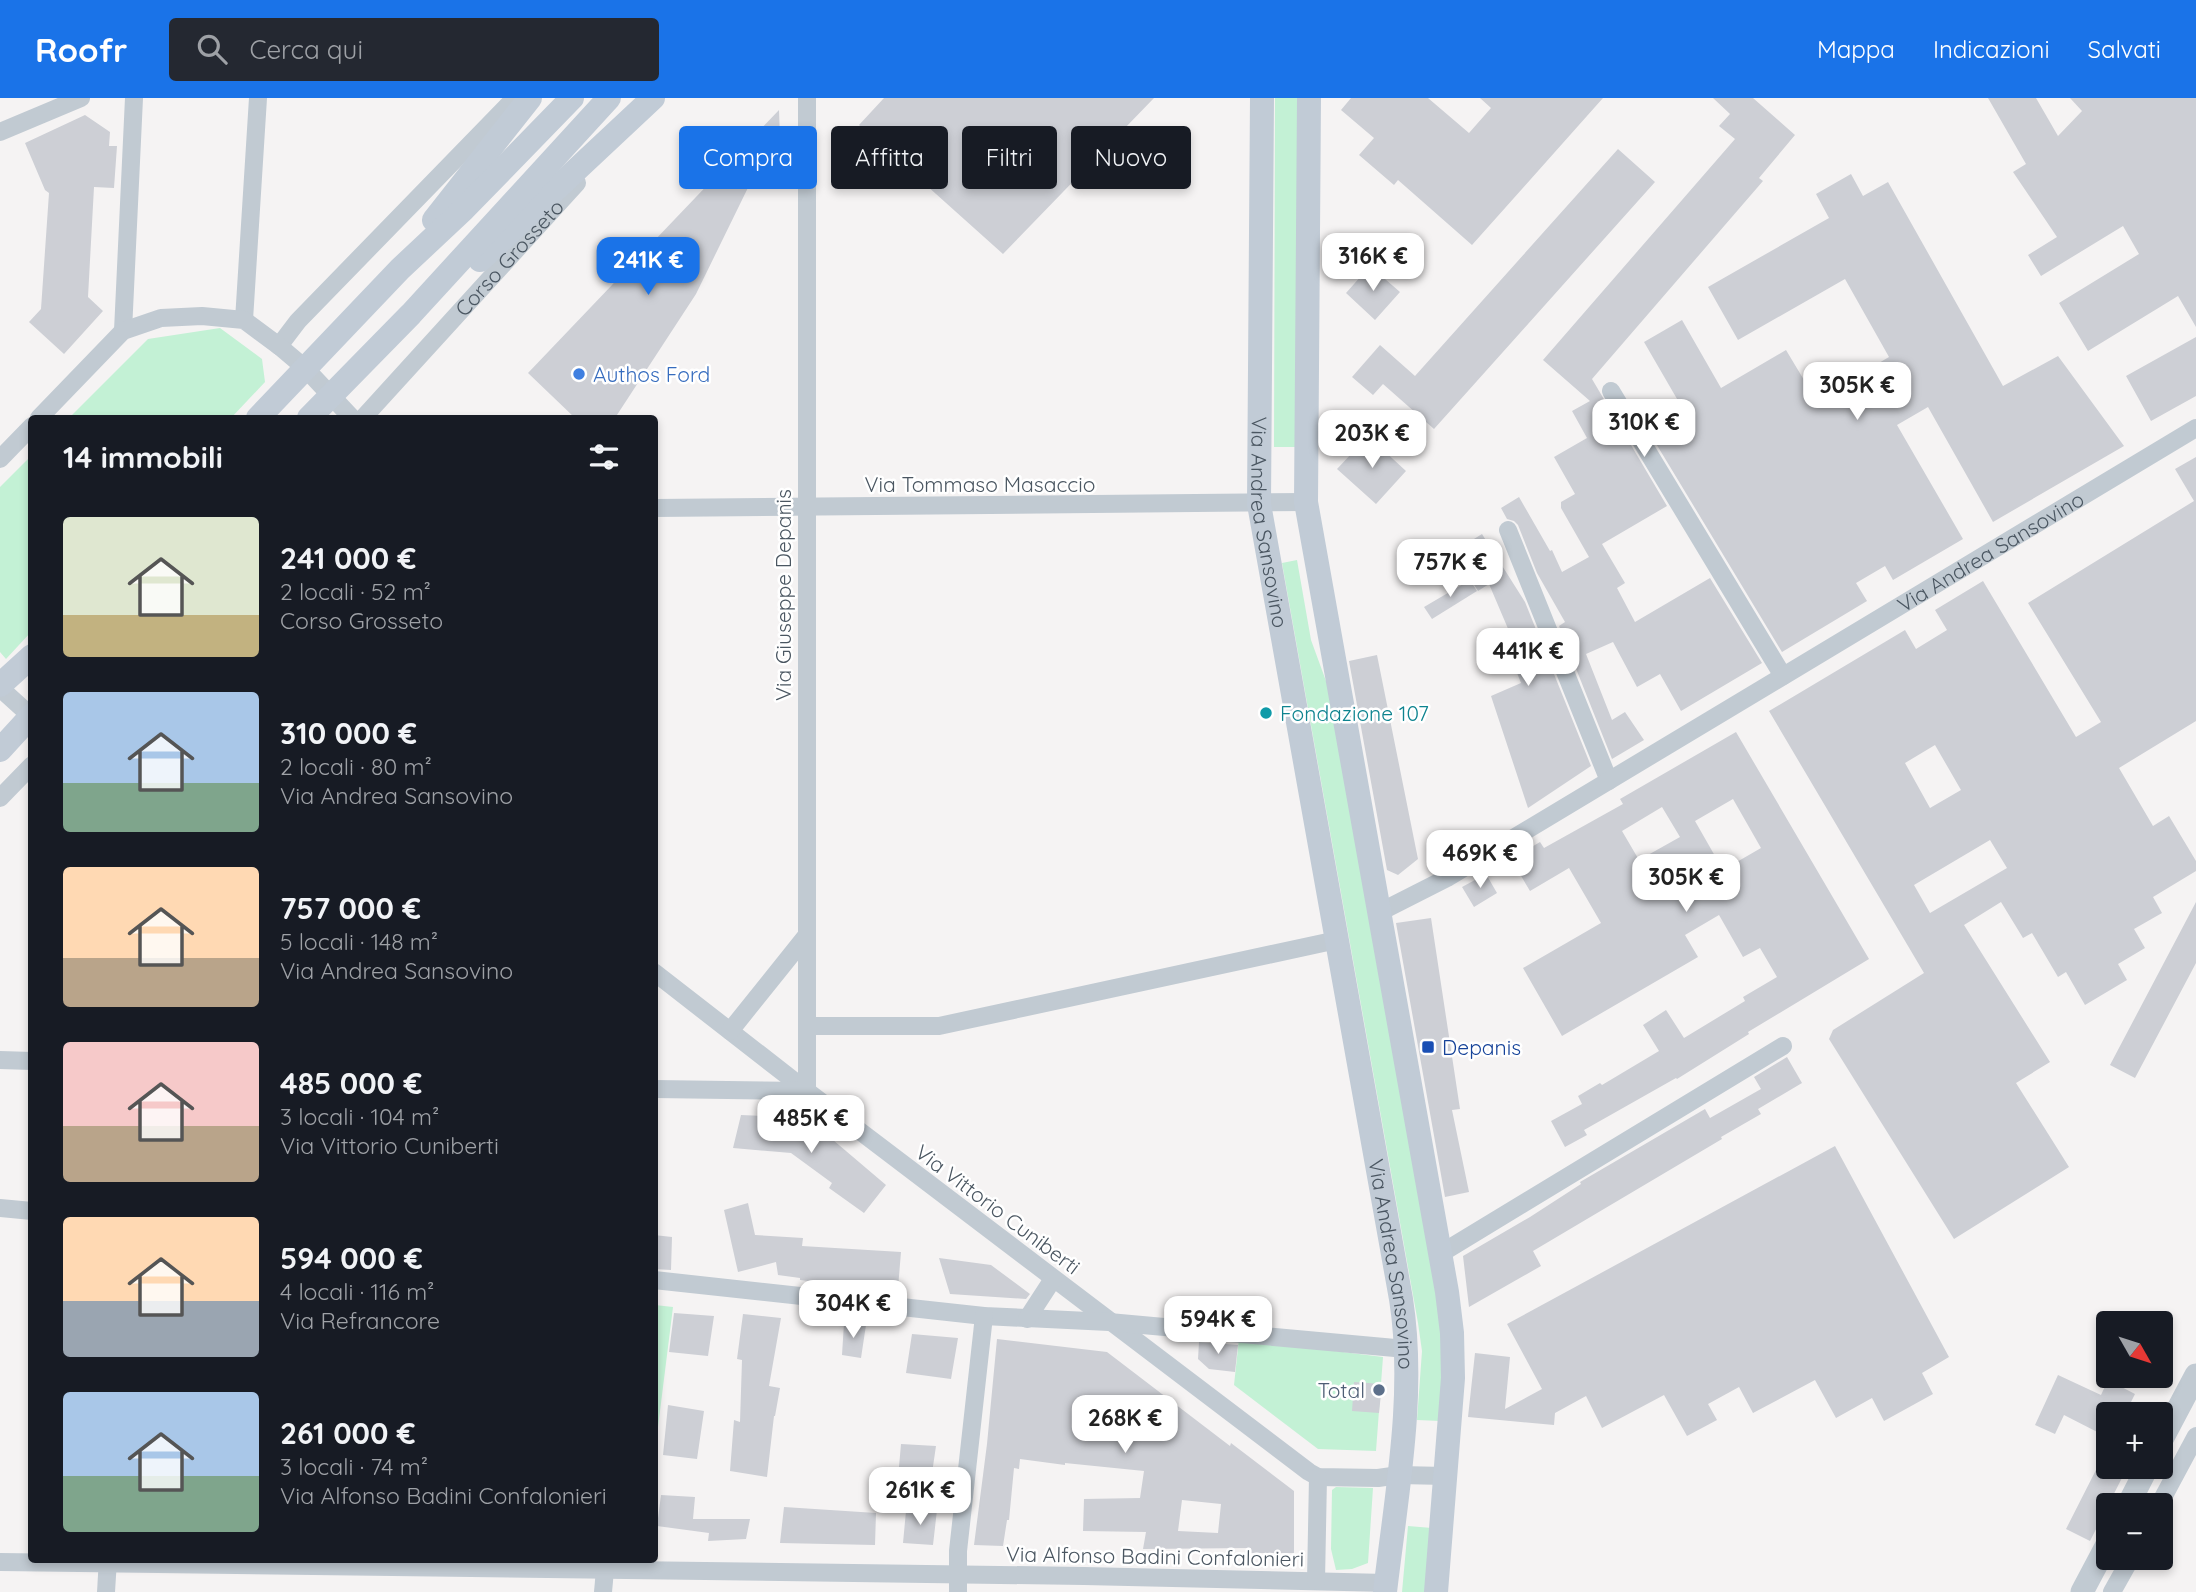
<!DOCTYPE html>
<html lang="it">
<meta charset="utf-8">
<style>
:root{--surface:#171b24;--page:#242831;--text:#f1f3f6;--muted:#9ea1a6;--accent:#1a73e8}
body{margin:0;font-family:Quicksand,sans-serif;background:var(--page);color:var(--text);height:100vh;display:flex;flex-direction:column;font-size:26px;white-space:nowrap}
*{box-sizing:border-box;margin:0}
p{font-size:23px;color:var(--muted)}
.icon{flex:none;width:38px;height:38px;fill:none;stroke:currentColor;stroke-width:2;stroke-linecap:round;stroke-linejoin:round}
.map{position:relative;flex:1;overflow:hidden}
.drawer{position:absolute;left:28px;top:317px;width:630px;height:1148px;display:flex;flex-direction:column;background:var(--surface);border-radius:7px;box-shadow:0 4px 10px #0003}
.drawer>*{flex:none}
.guide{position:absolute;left:679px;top:28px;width:665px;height:63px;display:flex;gap:14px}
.needle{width:46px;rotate:129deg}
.buttons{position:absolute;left:2096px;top:1213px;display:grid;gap:14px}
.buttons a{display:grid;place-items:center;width:77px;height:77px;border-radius:7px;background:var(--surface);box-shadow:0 4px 10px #0003;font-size:35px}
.price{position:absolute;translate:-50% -60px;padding:0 16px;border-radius:14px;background:#fff;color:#222;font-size:23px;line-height:46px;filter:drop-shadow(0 2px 4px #0008)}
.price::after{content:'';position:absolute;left:50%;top:42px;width:21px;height:16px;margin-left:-10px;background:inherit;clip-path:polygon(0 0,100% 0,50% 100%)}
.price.current{background:var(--accent);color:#fff}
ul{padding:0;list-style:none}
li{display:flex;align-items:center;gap:21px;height:175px;padding:0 35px}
li span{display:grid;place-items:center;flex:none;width:196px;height:140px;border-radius:7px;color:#555}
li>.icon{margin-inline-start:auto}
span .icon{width:84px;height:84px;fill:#fffc;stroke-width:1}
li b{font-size:30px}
h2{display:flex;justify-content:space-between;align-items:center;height:84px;padding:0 35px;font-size:30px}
.chip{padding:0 24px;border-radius:7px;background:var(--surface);box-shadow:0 4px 10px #0003;font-size:24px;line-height:63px}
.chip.current{background:var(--accent);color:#fff}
header{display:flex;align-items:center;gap:42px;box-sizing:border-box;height:98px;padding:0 35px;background:var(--accent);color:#fff}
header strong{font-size:33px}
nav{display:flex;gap:38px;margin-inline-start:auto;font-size:24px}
.search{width:490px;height:63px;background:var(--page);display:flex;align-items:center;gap:18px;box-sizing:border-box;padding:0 24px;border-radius:7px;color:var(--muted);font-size:26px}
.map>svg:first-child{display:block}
.green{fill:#c3f1d5}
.building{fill:#cdcfd5;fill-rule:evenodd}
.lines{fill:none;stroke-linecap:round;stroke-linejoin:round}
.minor{stroke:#c1cad2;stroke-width:18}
.tertiary{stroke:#c1cad2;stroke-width:23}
.secondary{stroke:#c1cbd6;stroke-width:24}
.shop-dot{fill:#3f7fe0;stroke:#fff;stroke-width:2.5}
.culture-dot{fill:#0f9aa8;stroke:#fff;stroke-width:2.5}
.transit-dot{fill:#1a4fb4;stroke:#fff;stroke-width:2.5}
.service-dot{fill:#5c6f8a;stroke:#fff;stroke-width:2.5}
.labels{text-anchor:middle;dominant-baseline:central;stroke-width:5;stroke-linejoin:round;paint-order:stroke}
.street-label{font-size:21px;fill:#4a5661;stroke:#fff}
.shop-label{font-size:21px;fill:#366cbe;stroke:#fff;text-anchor:start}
.culture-label{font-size:21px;fill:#0d838f;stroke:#fff;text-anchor:start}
.transit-label{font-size:21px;fill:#164399;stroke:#fff;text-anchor:start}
.service-label{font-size:21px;fill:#4e5e75;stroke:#fff;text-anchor:end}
</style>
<header>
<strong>Roofr</strong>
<div class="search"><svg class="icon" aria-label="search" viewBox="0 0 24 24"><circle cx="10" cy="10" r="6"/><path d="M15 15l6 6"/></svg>Cerca qui</div>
<nav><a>Mappa</a><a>Indicazioni</a><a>Salvati</a></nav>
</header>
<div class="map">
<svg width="2196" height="1494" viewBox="0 0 2196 1494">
<rect width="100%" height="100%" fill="#f5f3f3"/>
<path class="green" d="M1275,0H1298L1297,349H1274Z
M220,230L262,261L265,284L231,320H69L148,241Z
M31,358V534L6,561L0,554V389Z
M1297,462L1311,542L1330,594L1443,1229L1440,1323L1417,1322L1422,1253L1418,1225L1282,465Z
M655,1207L673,1209L655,1353L654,1207Z
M1239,1241L1383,1259L1376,1353L1318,1351L1234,1287Z
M1336,1389L1373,1390L1368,1465L1352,1471L1336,1472L1331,1451L1332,1392Z
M1408,1428L1432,1430L1426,1494H1402Z"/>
<path class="building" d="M884,0H1154L1003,156L859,27Z
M1351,0H1428L1469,35L1491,10L1480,0H1603L1472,147L1398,82L1394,87L1359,57L1374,40L1341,12Z
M1713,0H1753L1795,37L1759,80L1763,83L1592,281L1667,408L1602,446L1625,485L1617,490L1635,524L1710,480L1762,565L1681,613L1660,576L1637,589L1613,544L1586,556L1612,622L1625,614L1644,642L1612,661L1559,528L1565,524L1537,475L1518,427L1514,423L1507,421L1501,410L1519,399L1550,453L1552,452L1562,474L1589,459L1561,410V404L1575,396L1554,359L1587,340L1572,313L1590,303L1543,262L1735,41L1719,28L1730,16Z
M1988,0H2036L2058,38L2082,13L2070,0H2196V229L2178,198L2088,253L2059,205L2139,156L2123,128L2041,178L2028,157L2057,139L2013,74L2026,66Z
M779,12L780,40L763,59L696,196L615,320H575L528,275Z
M85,17L110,34L109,48H117L114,90L94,89L88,199L103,213L64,256L29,224L41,211L49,95L45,92L25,45Z
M1618,51L1655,84L1434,331L1383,286L1373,297L1352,279L1380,247L1415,278Z
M1851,76L1863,98L1888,84L2003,288L2058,258L2124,348L1993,424L1928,309L1897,327L1963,441L1893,482L1885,468L1856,485L1867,503L1782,554L1649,334L1684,313L1644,244L1682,222L1721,290L1786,252L1816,302L1889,259L1845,181L1738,242L1708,189L1829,120L1816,96Z
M1370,168L1400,194L1375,222L1346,195Z
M2196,239V298L2151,323L2126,278Z
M1368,338L1406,373L1376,406L1337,371Z
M2196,359V623L2119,670L2153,728L2169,718L2196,763V773L2153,799L2162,815L2134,831L2145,850L2118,866L2127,882L2085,907L2066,874L2058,879L2032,835L2023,840L2001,804L1964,827L2050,964L2016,985L2069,1069L1954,1141L1829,941L1833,932L1924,875L1769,613L1905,532L1916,551L1947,532L1935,512L1983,483L2076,639L2101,624L2028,505L2194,403L2175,371ZM1935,647L1961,692L1930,710L1905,665ZM1990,742L2007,770L1930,815L1914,787Z
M1482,436L1525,504L1591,668L1528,710L1491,598L1521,585L1502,537L1509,533L1489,486L1478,493L1453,454Z
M1470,482L1477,493L1432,521L1424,509Z
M1377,557L1418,761L1398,777L1387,772L1349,563Z
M1736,634L1869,861L1748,934L1749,936L1677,981L1676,980L1584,1032L1587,1037L1565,1049L1551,1023L1582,1006L1578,998L1600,985L1602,987L1659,953L1643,927L1666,912L1684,940L1745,903L1743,899L1777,879L1760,850L1743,859L1719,817L1685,837L1698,859L1562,938L1523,870L1601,825L1569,770L1530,793L1511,761L1540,744L1544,750L1623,706L1620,701ZM1733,701L1761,750L1723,772L1695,723ZM1662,709L1680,739L1639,762L1622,733Z
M1486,776L1497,795L1474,809L1462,789Z
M2196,804V865L2135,980L2110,967Z
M1431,820L1460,1011L1452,1012L1469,1094L1445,1099L1396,825Z
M1787,959L1802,985L1758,1011L1761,1016L1721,1039L1722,1041L1533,1153L1541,1168L1469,1209L1463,1158L1530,1119L1581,1086L1580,1084L1705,1011L1710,1020L1761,991L1754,979Z
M741,1017L804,1020L824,1039L826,1036L886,1087L864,1115L829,1090L832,1085L791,1055L733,1050Z
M1835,1048L1949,1259L1922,1275L1933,1296L1884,1323L1872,1300L1836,1320L1815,1282L1753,1315L1739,1289L1708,1306L1717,1322L1687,1338L1664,1297L1602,1330L1586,1298L1555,1315L1554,1327L1468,1319L1475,1255L1510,1259L1505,1311L1542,1291L1507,1226Z
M748,1105L755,1137L803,1140L802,1148L901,1154L898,1190L867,1186L866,1188L834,1184V1186L800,1182V1180L778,1177L776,1164L738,1174L724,1112Z
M654,1137L672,1139L671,1172L654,1171Z
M939,1160L991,1167L1030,1196L1026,1201L950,1196Z
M674,1215L714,1218L708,1258L669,1254Z
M743,1216L781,1220L769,1288L780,1290L775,1318H774L767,1379L730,1373L734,1322L740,1324L742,1262L737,1261Z
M844,1225L866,1227L861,1260L842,1257Z
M912,1236L958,1240L951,1281L906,1275Z
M997,1241L1107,1254L1230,1348L1231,1345L1294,1393V1455H1251V1450L1143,1451L1146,1434L1083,1433L1084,1401L1140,1400L1144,1373L1065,1365V1367L1020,1361L1019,1371L1014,1370L1009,1422H1007L1003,1448L974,1447L987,1346ZM1182,1402L1221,1406L1218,1435L1178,1433Z
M1199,1244L1238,1247L1235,1274L1209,1271L1198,1261Z
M2058,1277L2101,1297L2108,1282L2135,1296L2125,1316H2109V1340L2064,1317L2055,1336L2035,1327Z
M1354,1284L1382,1286L1379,1315L1352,1313Z
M668,1307L704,1313L697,1361L663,1357Z
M901,1346L936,1348L931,1382L898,1380Z
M2098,1368H2128L2090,1443L2066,1431Z
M661,1397L695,1399L693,1421H750L746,1441L708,1443L709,1435L657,1428Z
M784,1409L876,1415L875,1447L780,1445Z
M937,1412L933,1447L903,1445L906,1413Z"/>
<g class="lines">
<g class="minor">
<path d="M0,34L81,0"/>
<path d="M244,222L258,0"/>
<path d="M123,233L134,0"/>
<path d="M279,248L298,223L515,0"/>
<path d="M1611,293L1783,578"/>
<path d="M39,320L123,233L161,220L202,218L244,222L279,248L305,270L352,320"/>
<path id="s1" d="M363,320L577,85"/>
<path d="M0,361L32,328"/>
<path d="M654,410L1306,404"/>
<path d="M1508,432L1609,683"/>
<path d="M0,590L32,619"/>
<path d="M0,700L32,667"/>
<path id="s2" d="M1380,814L1447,780L2196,330"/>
<path d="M654,874L807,993L1309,1374L1318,1379L1378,1380L1399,1377L1446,1378"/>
<path d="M808,928H939L1337,842"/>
<path d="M730,933L807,837"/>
<path d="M0,962L32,963"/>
<path d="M654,991L807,993V0"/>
<path d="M0,1110L32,1113"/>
<path d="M1440,1156L1783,948"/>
<path d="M654,1182L984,1218L1109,1224L1406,1251"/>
<path d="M1027,1221L1053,1181"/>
<path d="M2159,1407L2196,1338"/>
<path d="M0,1464L1084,1478L1386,1485"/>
<path d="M1316,1483L1318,1379"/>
<path d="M106,1494L108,1461"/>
<path d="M603,1494L605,1472"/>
<path d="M958,1494V1453L984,1218"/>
<path d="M2112,1494L2131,1460"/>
</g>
<path class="tertiary" d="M2161,1343L2196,1277
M2128,1407L2148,1368
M2082,1494L2109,1443"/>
<g class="secondary">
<path id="s3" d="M1262,0L1259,406L1401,1201C1416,1296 1396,1399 1385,1494"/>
<path d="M1309,0L1306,404L1447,1194L1452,1235L1453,1280L1436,1494"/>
<path d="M434,122L530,0"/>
<path d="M480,162L653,0"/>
<path d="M258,320L400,171L464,111L572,0"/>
<path d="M309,320L411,216L609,0"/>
<path d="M0,587L32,558"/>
<path d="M0,652L32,617"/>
</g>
</g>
<circle class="shop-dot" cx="579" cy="276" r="7"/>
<circle class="culture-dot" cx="1266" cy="615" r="7"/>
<rect class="transit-dot" x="1421" y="942" width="14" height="14" rx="3.5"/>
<circle class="service-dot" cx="1379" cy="1292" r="7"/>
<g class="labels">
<g class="street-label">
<text stroke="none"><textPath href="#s1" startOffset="217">Corso Grosseto</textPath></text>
<text x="980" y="386">Via Tommaso Masaccio</text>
<text stroke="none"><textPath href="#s3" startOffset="425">Via Andrea Sansovino</textPath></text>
<text stroke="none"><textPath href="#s2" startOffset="709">Via Andrea Sansovino</textPath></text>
<text transform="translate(783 497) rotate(-90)">Via Giuseppe Depanis</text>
<text transform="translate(998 1111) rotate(37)">Via Vittorio Cuniberti</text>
<text stroke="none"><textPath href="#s3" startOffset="1178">Via Andrea Sansovino</textPath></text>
<text transform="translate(1155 1458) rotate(1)">Via Alfonso Badini Confalonieri</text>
</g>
<g class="shop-label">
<text x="593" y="276">Authos Ford</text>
</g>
<g class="culture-label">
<text x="1280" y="615">Fondazione 107</text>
</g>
<g class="transit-label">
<text x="1442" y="949">Depanis</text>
</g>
<g class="service-label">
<text x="1365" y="1292">Total</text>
</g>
</g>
</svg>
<div class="buttons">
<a><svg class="needle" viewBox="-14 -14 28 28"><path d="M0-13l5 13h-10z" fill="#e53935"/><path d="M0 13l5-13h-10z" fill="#9ea1a6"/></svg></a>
<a>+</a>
<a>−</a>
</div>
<b class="price" style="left:1373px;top:195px">316K €</b>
<b class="price current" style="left:648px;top:199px">241K €</b>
<b class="price" style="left:1857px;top:324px">305K €</b>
<b class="price" style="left:1644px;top:361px">310K €</b>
<b class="price" style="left:1372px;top:372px">203K €</b>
<b class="price" style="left:1450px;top:501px">757K €</b>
<b class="price" style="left:1528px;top:590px">441K €</b>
<b class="price" style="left:1480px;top:792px">469K €</b>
<b class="price" style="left:1686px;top:816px">305K €</b>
<b class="price" style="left:811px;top:1057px">485K €</b>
<b class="price" style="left:853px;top:1242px">304K €</b>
<b class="price" style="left:1218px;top:1258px">594K €</b>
<b class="price" style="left:1125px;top:1357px">268K €</b>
<b class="price" style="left:920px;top:1429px">261K €</b>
<div class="guide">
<a class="chip current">Compra</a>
<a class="chip">Affitta</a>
<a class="chip">Filtri</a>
<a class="chip">Nuovo</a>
</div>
<section class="drawer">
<h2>14 immobili<svg class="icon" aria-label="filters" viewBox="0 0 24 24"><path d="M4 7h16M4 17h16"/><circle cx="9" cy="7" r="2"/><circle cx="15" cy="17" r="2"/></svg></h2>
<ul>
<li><span style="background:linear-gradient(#dfe7d0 70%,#c2b280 0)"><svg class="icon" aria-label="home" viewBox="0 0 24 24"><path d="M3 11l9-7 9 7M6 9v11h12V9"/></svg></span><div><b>241 000 €</b><p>2 locali · 52 m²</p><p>Corso Grosseto</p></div></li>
<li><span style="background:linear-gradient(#a9c7e8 65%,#7fa58c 0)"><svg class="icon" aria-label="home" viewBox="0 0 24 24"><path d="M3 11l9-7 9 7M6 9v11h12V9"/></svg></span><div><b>310 000 €</b><p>2 locali · 80 m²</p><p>Via Andrea Sansovino</p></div></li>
<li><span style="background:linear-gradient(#ffd9b3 65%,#b9a48a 0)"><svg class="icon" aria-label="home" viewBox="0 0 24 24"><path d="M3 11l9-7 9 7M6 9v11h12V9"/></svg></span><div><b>757 000 €</b><p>5 locali · 148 m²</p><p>Via Andrea Sansovino</p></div></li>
<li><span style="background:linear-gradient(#f6c9c9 60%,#b9a48a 0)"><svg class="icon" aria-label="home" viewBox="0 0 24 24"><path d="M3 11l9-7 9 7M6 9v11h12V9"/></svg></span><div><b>485 000 €</b><p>3 locali · 104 m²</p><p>Via Vittorio Cuniberti</p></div></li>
<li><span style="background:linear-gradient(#ffd9b3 60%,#9aa5b1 0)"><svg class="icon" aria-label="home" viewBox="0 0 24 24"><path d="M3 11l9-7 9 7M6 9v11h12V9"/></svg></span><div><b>594 000 €</b><p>4 locali · 116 m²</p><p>Via Refrancore</p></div></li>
<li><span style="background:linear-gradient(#a9c7e8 60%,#7fa58c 0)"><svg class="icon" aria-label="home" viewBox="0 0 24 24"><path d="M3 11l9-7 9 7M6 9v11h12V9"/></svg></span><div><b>261 000 €</b><p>3 locali · 74 m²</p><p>Via Alfonso Badini Confalonieri</p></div></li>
</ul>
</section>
</div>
